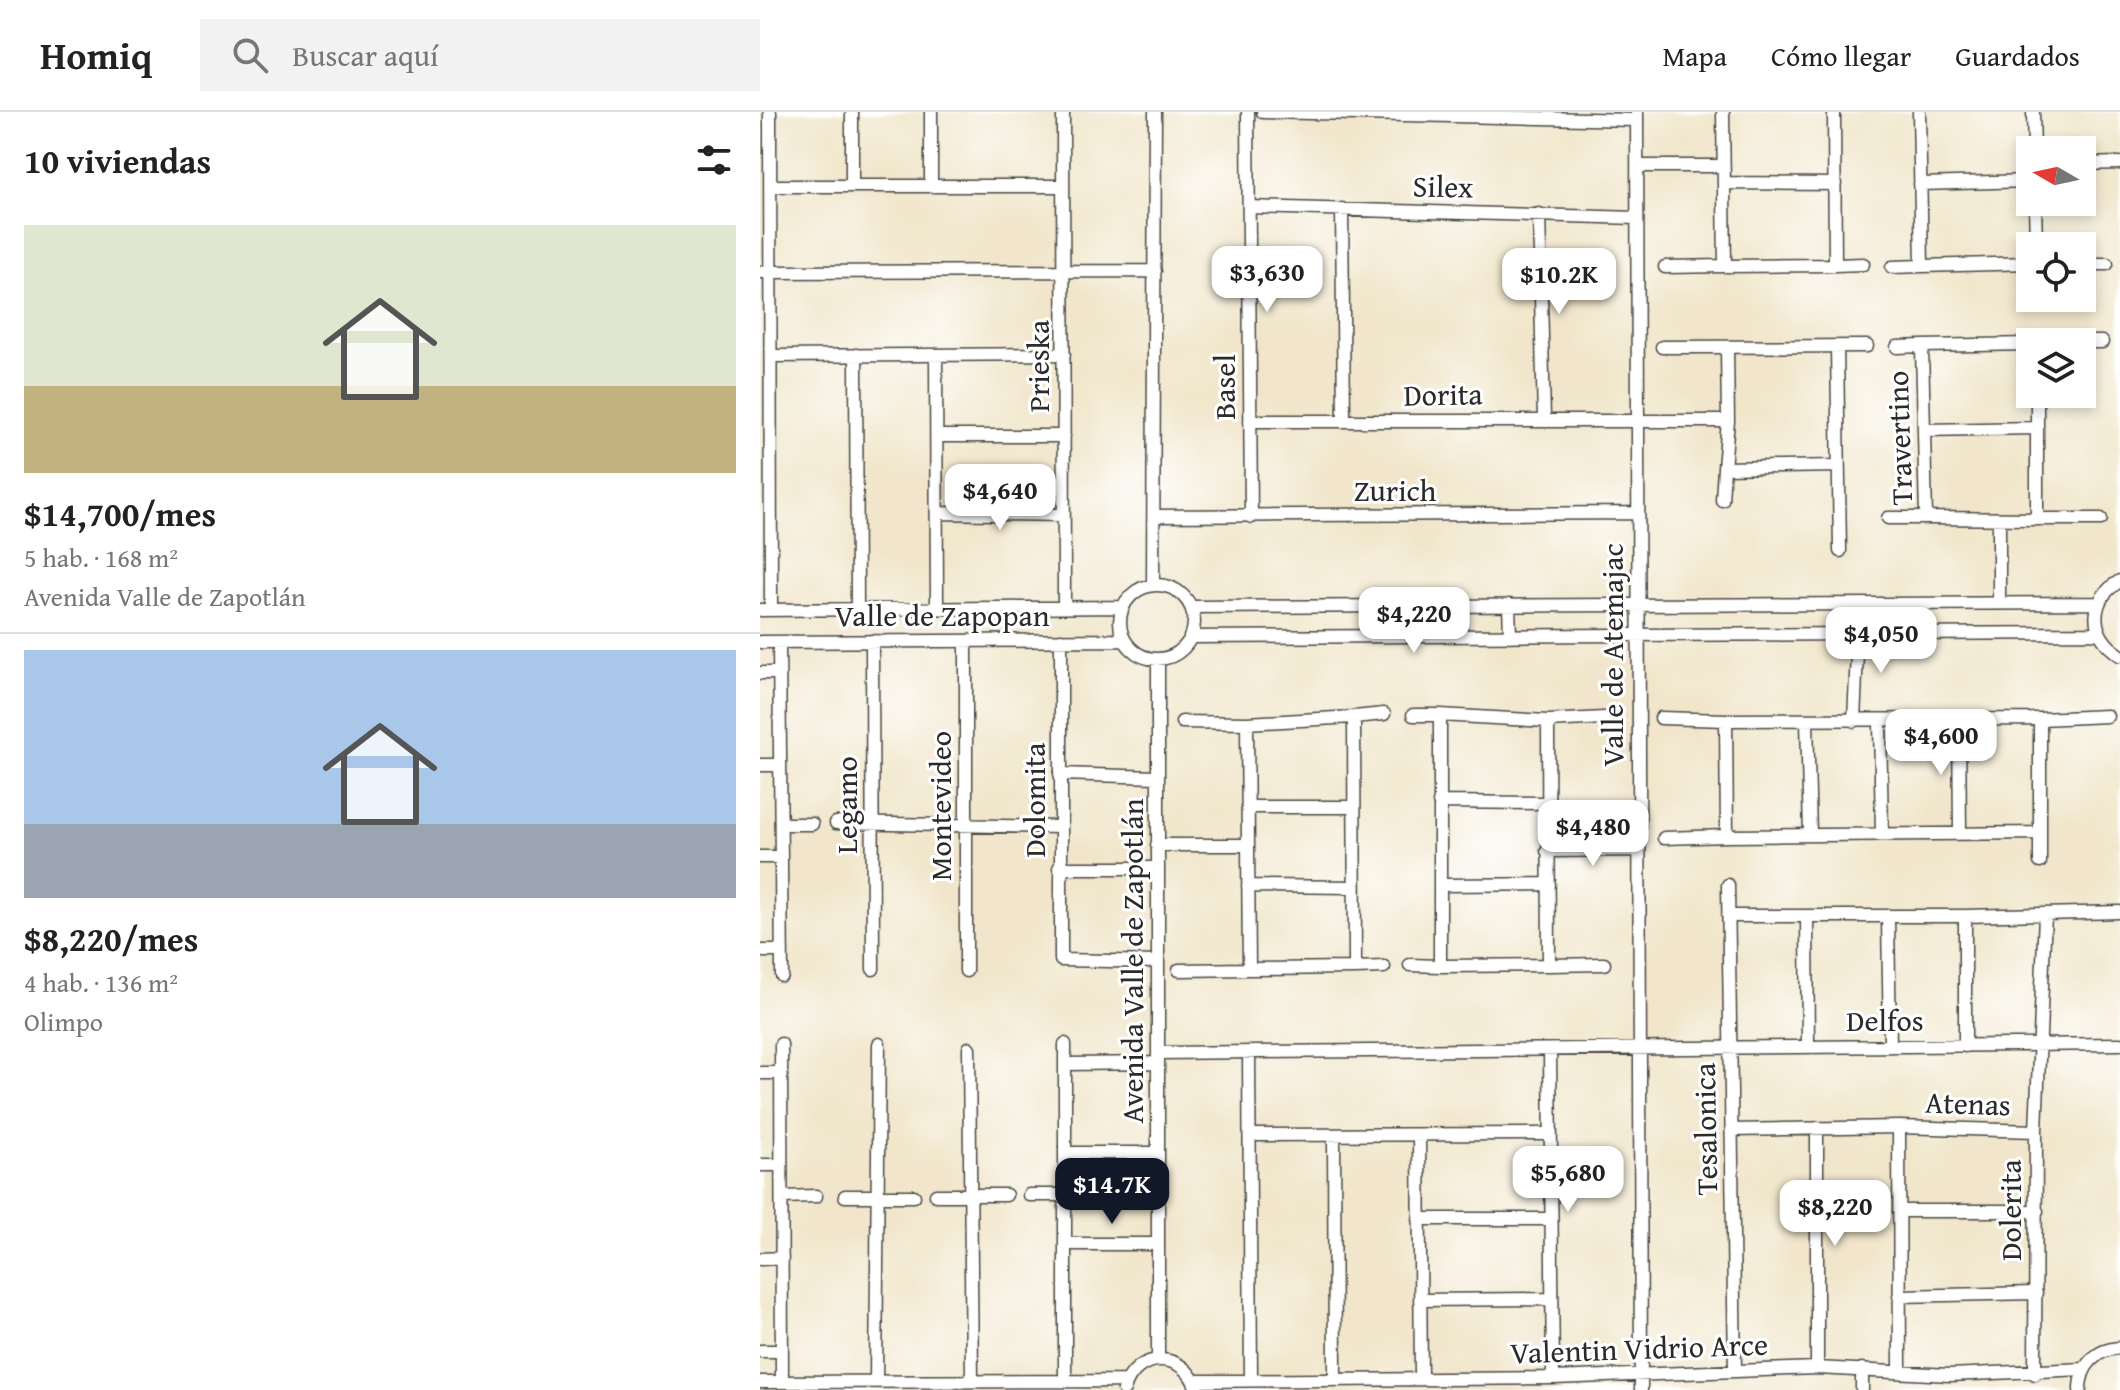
<!DOCTYPE html>
<html lang="es">
<meta charset="utf-8">
<style>
:root{--surface:#fff;--page:#f2f2f2;--text:#222;--muted:#767676;--line:#e0e0e0;--accent:#111827}
body{margin:0;font-family:"Gentium Book Plus",serif;background:var(--page);color:var(--text);height:100vh;display:flex;flex-direction:column;font-size:30px;white-space:nowrap}
*{box-sizing:border-box;margin:0}
p{font-size:26px;color:var(--muted)}
.icon{flex:none;width:44px;height:44px;fill:none;stroke:currentColor;stroke-width:2;stroke-linecap:round;stroke-linejoin:round}
.map{position:relative;flex:1;overflow:hidden}
.panel{display:flex;flex-direction:column;background:var(--surface);width:760px}
.panel>*{flex:none}
.needle{width:52px;rotate:279deg}
.tools{position:absolute;left:1256px;top:24px;display:grid;gap:16px}
.tools a{display:grid;place-items:center;width:80px;height:80px;border-radius:0px;background:var(--surface);box-shadow:0 4px 12px #0003;font-size:40px}
.price{position:absolute;translate:-50% -68px;padding:0 18px;border-radius:16px;background:#fff;color:#222;font-size:26px;line-height:52px;filter:drop-shadow(0 2px 4px #0008)}
.price::after{content:'';position:absolute;left:50%;top:48px;width:24px;height:18px;margin-left:-12px;background:inherit;clip-path:polygon(0 0,100% 0,50% 100%)}
.price.active{background:var(--accent);color:#fff}
ul{padding:0;list-style:none}
li{display:grid;align-content:center;gap:16px;height:424px;padding:0 24px}
li+li{border-top:2px solid var(--line)}
li span{display:grid;place-items:center;height:248px;border-radius:0px;color:#555}
li>.icon{margin-inline-start:auto}
span .icon{width:144px;height:144px;fill:#fffc;stroke-width:1}
li b{font-size:34px}
h2{display:flex;justify-content:space-between;align-items:center;height:96px;padding:0 24px;font-size:34px}
header{display:flex;align-items:center;gap:48px;box-sizing:border-box;height:112px;padding:0 40px;background:var(--surface);border-bottom:2px solid var(--line)}
header strong{font-size:38px}
nav{display:flex;gap:44px;margin-inline-start:auto;font-size:28px}
.search{width:560px;height:72px;background:var(--page);display:flex;align-items:center;gap:20px;box-sizing:border-box;padding:0 28px;border-radius:0px;color:var(--muted);font-size:30px}
main{display:flex;flex:1;min-height:0}
.map>svg:first-child{display:block}
.lines{fill:none;stroke-linecap:round;stroke-linejoin:round}
.street-casing{stroke:#494743;stroke-width:15}
.street{stroke:#fff;stroke-width:12}
.labels{text-anchor:middle;dominant-baseline:central;stroke-width:6;stroke-linejoin:round;paint-order:stroke}
.street-label{font-size:30px;fill:#2b2b2b;stroke:#fff}
</style>
<header>
<strong>Homiq</strong>
<div class="search"><svg class="icon" aria-label="search" viewBox="0 0 24 24"><circle cx="10" cy="10" r="6"/><path d="M15 15l6 6"/></svg>Buscar aquí</div>
<nav><a>Mapa</a><a>Cómo llegar</a><a>Guardados</a></nav>
</header>
<main>
<section class="panel">
<h2>10 viviendas<svg class="icon" aria-label="filters" viewBox="0 0 24 24"><path d="M4 7h16M4 17h16"/><circle cx="9" cy="7" r="2"/><circle cx="15" cy="17" r="2"/></svg></h2>
<ul>
<li><span style="background:linear-gradient(#dfe7d0 65%,#c2b280 0)"><svg class="icon" aria-label="home" viewBox="0 0 24 24"><path d="M3 11l9-7 9 7M6 9v11h12V9"/></svg></span><div><b>$14,700/mes</b><p>5 hab. · 168 m²</p><p>Avenida Valle de Zapotlán</p></div></li>
<li><span style="background:linear-gradient(#a9c7e8 70%,#9aa5b1 0)"><svg class="icon" aria-label="home" viewBox="0 0 24 24"><path d="M3 11l9-7 9 7M6 9v11h12V9"/></svg></span><div><b>$8,220/mes</b><p>4 hab. · 136 m²</p><p>Olimpo</p></div></li>
</ul>
</section>
<div class="map">
<svg width="1360" height="1278" viewBox="0 0 1360 1278">
<rect width="100%" height="100%" fill="#fff"/>
<filter id="ink" filterUnits="userSpaceOnUse"><feTurbulence type="fractalNoise" baseFrequency=".0125" numOctaves="2"/><feDisplacementMap in="SourceGraphic" scale="16" xChannelSelector="R" yChannelSelector="G"/><feConvolveMatrix kernelMatrix="1 2 1 2 8 2 1 2 1" color-interpolation-filters="sRGB"/></filter>
<filter id="wash" filterUnits="userSpaceOnUse"><feTurbulence type="fractalNoise" baseFrequency=".006" numOctaves="4" result="noise"/><feDisplacementMap in="SourceGraphic" scale="32" xChannelSelector="R" yChannelSelector="G"/><feGaussianBlur stdDeviation="1.8" result="paint"/><feColorMatrix in="noise" values="0 0 0 0 0 0 0 0 0 0 0 0 0 0 0 0 0 1.4 0 .05"/><feComposite in="paint" operator="in"/></filter>
<g filter="url(#wash)">
<rect width="100%" height="100%" fill="#f1e6cb"/>
</g>
<g filter="url(#ink)">
<g class="lines">
<g class="street-casing">
<path id="street" d="M10,0L11,498
M92,0V74
M303,0L304,495
M488,0L491,405
M503,0L877,8
M877,0L881,1278
M963,0L965,154L1075,153L1074,0
M1159,0L1162,154L1270,151
M1273,0L1274,38
M1322,52L1360,51
M877,54H963
M964,71L1075,72
M1160,72L1270,69
M171,73V0
M10,74H303
M1275,90L1276,134
M489,95L877,106
M582,97L584,309
M779,102L784,307
M1322,152H1347
M1075,153L1103,152
M905,155L965,154
M1132,155L1162,154
M0,160L395,159
M1322,230H1342
M1270,232L1162,234L1166,406L1277,407V282
M902,235L1107,234
M1077,235L1080,439
M1137,235L1162,234
M967,236L968,309L964,356L1077,354
M96,243L97,496
M176,243L177,496
M12,244L304,242
M490,309H968
M1164,318L1277,316
M178,324H304
M962,388L964,356
M178,401L304,403
M394,404L877,401
M1128,406H1166
M1239,407V491
M1277,407H1341
M1360,469C1328,488 1329,523 1360,543
M393,472L395,0
M360 510a37 37 0 1 1 74 0a37 37 0 1 1-74 0Z
M749,493L750,524
M431,495L1338,491
M0,498L363,495
M430,525L1338,521
M301,528V848L398,850
M112,529L113,857
M206,529V859
M0,530L364,528
M19,530L22,864
M398,547V1247
M0,561H19
M653,603H680
M680,603L788,609L789,853L680,854Z
M594,605L595,856L489,857L487,611Z
M594,605L624,602
M901,606L966,608
M1280,607V721L967,724L966,608Z
M1280,607L1347,604
M1199,608L1200,721
M788,609L844,606
M1047,609L1050,722
M1094,609L1099,494
M422,610L487,611
M1120,610L1122,721
M0,653H20
M300,662L397,665
M679,690L788,691
M488,695H593
M76,711L300,715
M21,712H52
M1280,721V750
M787,724H878
M904,726L967,724
M397,733H488
M787,739L878,738
M0,745H20
M299,756H397
M680,773L789,772
M968,773L975,1259
M488,774L594,775
M968,804H1205L1360,800
M1047,804L1048,934
M1128,805L1130,933
M0,839H22
M650,853L680,854
M789,853L844,852
M595,856L624,855
M419,858L489,857
M21,932L22,1270
M305,932V1268
M1205,934V804
M209,936L212,1268
M790,938L793,1266
M398,941L1360,932
M489,941L491,1268
M305,952L398,951
M0,961H21
M1139,1015L1140,1258
M1057,1016V1256
M972,1018L1139,1015L1276,1019
M490,1023L791,1022
M574,1024L575,1267
M659,1024L661,1266
M305,1041H398
M0,1053H21
M176,1083H246
M269,1083H305
M85,1084H154
M22,1085L56,1084
M1139,1099H1277
M659,1107H790
M305,1132H398
M0,1147L22,1146
M1139,1184L1276,1181
M660,1188L791,1187
M0,1239H22
M1275,1262L1276,1019L1285,802
M116,1269L119,932
M435,1269L793,1266L1057,1256L1190,1263L1324,1257
M0,1270L366,1269
M364,1278C375,1238 426,1238 437,1278
M1102,1278V1257
M1320,1278C1320,1254 1336,1237 1360,1236"/>
</g>
<use href="#street" class="street"/>
</g>
</g>
<g class="labels">
<g class="street-label">
<text transform="translate(683 74) rotate(1)">Silex</text>
<text transform="translate(278 254) rotate(-90)">Prieska</text>
<text transform="translate(464 275) rotate(-90)">Basel</text>
<text transform="translate(683 282) rotate(-1)">Dorita</text>
<text transform="translate(1139 326) rotate(-92)">Travertino</text>
<text x="635" y="378">Zurich</text>
<text x="182" y="503">Valle de Zapopan</text>
<text transform="translate(852 543) rotate(-90)">Valle de Atemajac</text>
<text transform="translate(274 688) rotate(-90)">Dolomita</text>
<text transform="translate(86 693) rotate(-90)">Legamo</text>
<text transform="translate(180 694) rotate(-90)">Montevideo</text>
<text transform="translate(372 849) rotate(-90)">Avenida Valle de Zapotlán</text>
<text x="1125" y="908">Delfos</text>
<text transform="translate(1208 991) rotate(2)">Atenas</text>
<text transform="translate(945 1017) rotate(-91)">Tesalonica</text>
<text transform="translate(1250 1098) rotate(-90)">Dolerita</text>
<text transform="translate(879 1236) rotate(-2)">Valentin Vidrio Arce</text>
</g>
</g>
</svg>
<div class="tools">
<a><svg class="needle" viewBox="-14 -14 28 28"><path d="M0-13l5 13h-10z" fill="#e53935"/><path d="M0 13l5-13h-10z" fill="#767676"/></svg></a>
<a><svg class="icon" aria-label="locate" viewBox="0 0 24 24"><circle cx="12" cy="12" r="6"/><path d="M12 2v4M12 18v4M2 12h4M18 12h4"/></svg></a>
<a><svg class="icon" aria-label="layers" viewBox="0 0 24 24"><path d="M12 4l9 5-9 5-9-5zM3 14l9 5 9-5"/></svg></a>
</div>
<b class="price" style="left:507px;top:202px">$3,630</b>
<b class="price" style="left:799px;top:204px">$10.2K</b>
<b class="price" style="left:240px;top:420px">$4,640</b>
<b class="price" style="left:654px;top:543px">$4,220</b>
<b class="price" style="left:1121px;top:563px">$4,050</b>
<b class="price" style="left:1181px;top:665px">$4,600</b>
<b class="price" style="left:833px;top:756px">$4,480</b>
<b class="price" style="left:808px;top:1102px">$5,680</b>
<b class="price active" style="left:352px;top:1114px">$14.7K</b>
<b class="price" style="left:1075px;top:1136px">$8,220</b>
</div>
</main>
